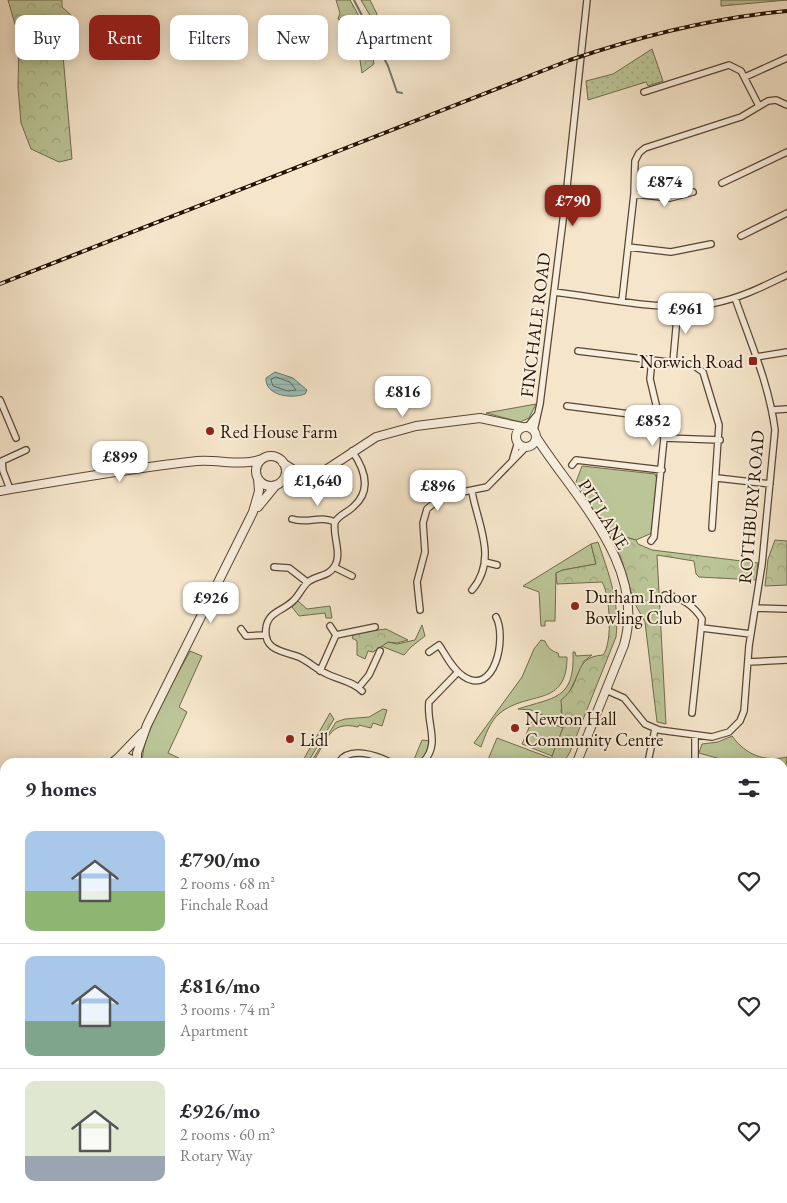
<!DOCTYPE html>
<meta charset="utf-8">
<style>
:root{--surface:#fff;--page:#f7f7f7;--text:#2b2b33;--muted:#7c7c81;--line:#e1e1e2;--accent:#8f2418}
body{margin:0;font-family:"EB Garamond",serif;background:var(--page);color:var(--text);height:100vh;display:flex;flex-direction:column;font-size:19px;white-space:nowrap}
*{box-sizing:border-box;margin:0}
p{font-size:16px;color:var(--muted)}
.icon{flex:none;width:28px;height:28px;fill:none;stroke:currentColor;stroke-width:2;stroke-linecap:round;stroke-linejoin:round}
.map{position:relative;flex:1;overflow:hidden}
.details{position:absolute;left:0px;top:758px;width:788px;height:446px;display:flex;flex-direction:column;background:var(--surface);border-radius:15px 15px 0 0;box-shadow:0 2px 12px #0003}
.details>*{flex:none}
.hud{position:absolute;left:15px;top:15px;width:500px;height:45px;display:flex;gap:10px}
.price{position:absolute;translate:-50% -42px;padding:0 11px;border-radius:10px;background:#fff;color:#222;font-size:16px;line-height:32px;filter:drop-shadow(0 1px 2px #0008)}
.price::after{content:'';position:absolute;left:50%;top:30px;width:15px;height:11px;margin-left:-8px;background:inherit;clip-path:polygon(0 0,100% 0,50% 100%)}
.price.on{background:var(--accent);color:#fff}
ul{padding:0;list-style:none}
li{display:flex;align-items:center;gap:15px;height:125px;padding:0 25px}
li+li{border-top:1px solid var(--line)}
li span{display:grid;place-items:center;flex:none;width:140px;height:100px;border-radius:10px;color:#555}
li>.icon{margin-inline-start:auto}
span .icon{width:60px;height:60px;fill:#fffc;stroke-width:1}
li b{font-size:21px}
h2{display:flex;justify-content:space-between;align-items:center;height:60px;padding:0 25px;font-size:21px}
.tag{padding:0 18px;border-radius:10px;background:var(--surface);box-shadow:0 2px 12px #0003;font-size:18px;line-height:45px}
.tag.on{background:var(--accent);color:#fff}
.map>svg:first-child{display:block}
.grass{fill:#bbc597;stroke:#706b4c}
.forest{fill:url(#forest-crowns);stroke:#706b4c}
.park{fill:url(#park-dots);stroke:#706b4c}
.water{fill:url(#water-rules);stroke:#6c796e}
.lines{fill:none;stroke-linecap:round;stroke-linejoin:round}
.shore{stroke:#60685c;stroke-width:1}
.stream{stroke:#6c796e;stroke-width:2}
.minor-casing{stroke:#584633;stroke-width:8}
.tertiary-casing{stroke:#584633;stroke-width:10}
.minor{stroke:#f8eedd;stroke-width:5.5}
.tertiary{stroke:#f8eedd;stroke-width:8}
.rail-casing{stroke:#241101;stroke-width:4}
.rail{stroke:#f8eedd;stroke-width:2;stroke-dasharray:5.5;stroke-linecap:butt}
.poi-dot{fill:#8f2418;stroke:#f8eedd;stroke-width:2}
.labels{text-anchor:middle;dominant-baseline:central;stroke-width:4;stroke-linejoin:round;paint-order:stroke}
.street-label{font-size:18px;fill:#241101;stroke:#f8eedd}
.poi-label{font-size:18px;fill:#241101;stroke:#f8eedd;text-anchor:start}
</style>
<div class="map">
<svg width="787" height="1203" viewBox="0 0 787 1203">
<defs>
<pattern id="forest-crowns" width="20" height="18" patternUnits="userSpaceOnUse" patternTransform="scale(1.25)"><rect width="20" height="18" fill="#bbc597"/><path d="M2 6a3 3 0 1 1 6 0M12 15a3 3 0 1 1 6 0" fill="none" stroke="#a1a880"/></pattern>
<pattern id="park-dots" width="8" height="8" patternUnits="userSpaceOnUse" patternTransform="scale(1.25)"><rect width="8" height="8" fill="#bbc597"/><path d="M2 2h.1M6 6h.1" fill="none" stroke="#a1a880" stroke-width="1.8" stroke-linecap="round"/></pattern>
<pattern id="water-rules" width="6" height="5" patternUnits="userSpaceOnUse" patternTransform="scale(1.25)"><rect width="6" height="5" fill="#9cbfb6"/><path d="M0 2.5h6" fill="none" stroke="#86a39b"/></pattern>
</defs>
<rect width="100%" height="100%" fill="#f5e5ca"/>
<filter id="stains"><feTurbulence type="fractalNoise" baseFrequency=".004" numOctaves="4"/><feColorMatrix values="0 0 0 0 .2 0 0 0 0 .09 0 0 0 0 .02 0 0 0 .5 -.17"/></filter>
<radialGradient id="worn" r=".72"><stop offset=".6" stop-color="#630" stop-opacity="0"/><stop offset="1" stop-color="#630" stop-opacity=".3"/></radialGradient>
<path class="grass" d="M536,404L529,418L520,422L486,413Z
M582,466L655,474L657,479L652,533L636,540L607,532L576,482Z
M591,544L596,564L563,570L556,573L555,621H545V626H541L539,592L523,586Z
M298,601L307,609L330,606L332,618H326L325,613L299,616L292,607Z
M422,625L425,636L411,647L404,655L381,646L388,642L397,644L415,640Z
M541,640L545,641C548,648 551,651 558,653L559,657H567C567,708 529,690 500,713C490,721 485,736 481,747L474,743L522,677L534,649Z
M190,651L202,656L179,707L187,712L168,753L187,762H143C138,741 178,674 190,651Z
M573,652H575L576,656L592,655L584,661L561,710L563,724L531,710L518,709C554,697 575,700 573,652Z
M383,709L387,710L382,726L373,723L371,728L359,725L358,727C329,720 327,741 313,762H311L336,722L345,719L369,717Z
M534,716L563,728L552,756L522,744Z
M732,736C746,755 764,762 787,757L785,773L783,772L782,762H731L699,753L702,744L718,742Z
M497,738L553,759L552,762H487Z
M422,740L430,741L425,756L419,762H413Z
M551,1199H647L651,1203H549Z"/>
<path class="forest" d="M8,0H62V7L73,17L62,44L72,159L59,162L31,149L21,123L18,88L19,38Z
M336,0H350C362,20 371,41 374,64L362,73L359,54L364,50L358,40L351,36L349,23L338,19L340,13Z
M361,0H370L377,14L372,19Z
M721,0H787L721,6Z
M607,532L636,540L638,544L652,550L758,563L756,580L699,577L696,574L694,561L657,555L666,724L657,722L645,622L634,602L622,561Z
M775,540L787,541V585L765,586L768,559Z
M598,542C609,574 620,603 616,637L570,752L564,762H552V756L563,728L561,700C584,683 571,657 603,655C613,643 610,594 602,582L557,584L556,573L563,570L596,564L591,544Z
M386,629L408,640L397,643L388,642L373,652L368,651L365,659L357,655V641L352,638L354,633Z
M330,713L334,719L308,762H302Z"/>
<path class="park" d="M652,49L663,81L648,86L646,82L588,100L586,81L613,74Z"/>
<path class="water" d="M275,372L293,378L307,390L305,394C292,399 265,396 266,378Z
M664,1199H705L711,1203H663Z"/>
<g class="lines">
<path class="shore" d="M276,377L290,382L296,390L288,391L273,386L271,380Z"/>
<path class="stream" d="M354,0L388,66L397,92L402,93"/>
<g class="minor-casing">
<path id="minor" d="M745,77L787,58
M644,92L729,65L741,71L759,106
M722,183L787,152
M634,194L670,198L693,192
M741,236L787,213
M628,247L671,252L711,244
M554,292C606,298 663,313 715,303C741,298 764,286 787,275
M622,301L634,194L635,161L639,153L645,148L741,117L768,101L776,100L787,105
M578,351L693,365L703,372L719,425L712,528
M756,357L787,352
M673,362L678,306
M0,400L16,438
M567,406L630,414L658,408
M772,410L787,409
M528,426L536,416
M534,431L540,404L566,196L587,0
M664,438L720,440
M352,451C364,468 373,490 353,507C347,513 340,514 335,522C332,536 343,554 334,567C328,577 316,575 308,582C303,586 299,595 294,600C284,611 268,611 266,628C263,651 284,651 299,657C308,661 316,669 325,673C338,680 353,681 362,691
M513,458L518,442
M572,465L576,460L662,470
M717,478L770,484
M10,489L3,471L2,461L26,450
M472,492C478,525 498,559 472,590
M292,519C307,524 320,515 335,522
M651,541L654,537L664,438L650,379L652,360
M485,562L497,565
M274,567L289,568L307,582
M334,567L352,576
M665,595C680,596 694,606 702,619L692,713
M756,608L787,609
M420,610L417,582L425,552L423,523L427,509L443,496L487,487L526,447
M330,626L336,635
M702,628L751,634
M241,629L246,636L266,635
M429,652L439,645C446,655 452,669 463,676C495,698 507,637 496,617
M748,662L787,660
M320,671L336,635L375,627
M359,687L369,675L380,651
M606,690L624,698L645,724L659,730L712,737L729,732L740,721L744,711L749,646L762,564L775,430C769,384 750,341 735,298
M339,762C350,746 376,755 390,762
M423,762C441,744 426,724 429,702L458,672
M648,762L655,729
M695,762V735
M782,847L787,849
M782,1001L787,1004
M782,1092L787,1096
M782,1141L787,1134
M782,1154L787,1158
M782,1167L787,1162
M749,1199L753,1203"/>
</g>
<g class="tertiary-casing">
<path id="tertiary" d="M516 437a10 10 0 1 1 20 0a10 10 0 1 1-20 0Z
M536,437C575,498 647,566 624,645L577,762
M256 471a15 15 0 1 1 30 0a15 15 0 1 1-30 0Z
M283,463L297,472L311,476
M281,482L318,475L376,437L416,426L480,418L522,427
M0,491C66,480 131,468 197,461C219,459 241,467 262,459
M258,507L276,485
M118,758L142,733
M113,762L118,758L126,757L136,762
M137,762V753L147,725L253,512L259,491L258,479
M782,1023L787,1027
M114,1199L116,1203
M358,1199V1203"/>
</g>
<use href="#minor" class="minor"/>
<use href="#tertiary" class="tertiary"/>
<g class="rail-casing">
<path id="rail" d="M0,284L570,60C641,36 712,18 787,11"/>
</g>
<use href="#rail" class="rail"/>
</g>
<g class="poi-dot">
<rect x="748" y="356" width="10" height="10" rx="2.5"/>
<circle cx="210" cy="431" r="5"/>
<circle cx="575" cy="606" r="5"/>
<circle cx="515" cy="728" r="5"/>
<circle cx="290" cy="739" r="5"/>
</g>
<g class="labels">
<g class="street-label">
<text transform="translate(535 325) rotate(-83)">FINCHALE ROAD</text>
<text transform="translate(751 507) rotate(-85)">ROTHBURY ROAD</text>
<text transform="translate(604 514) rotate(58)">PIT LANE</text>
</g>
<g class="poi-label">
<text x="743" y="361" text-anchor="end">Norwich Road</text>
<text x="220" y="431">Red House Farm</text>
<text x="585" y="596">Durham Indoor<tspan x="585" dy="21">Bowling Club</tspan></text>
<text x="525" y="718">Newton Hall<tspan x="525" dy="21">Community Centre</tspan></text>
<text x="300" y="739">Lidl</text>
</g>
</g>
<rect width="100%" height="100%" filter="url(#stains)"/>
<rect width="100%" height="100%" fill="url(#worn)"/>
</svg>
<b class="price" style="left:665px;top:208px">£874</b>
<b class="price on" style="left:573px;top:227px">£790</b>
<b class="price" style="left:686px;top:335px">£961</b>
<b class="price" style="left:403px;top:418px">£816</b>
<b class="price" style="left:653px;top:447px">£852</b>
<b class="price" style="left:120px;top:483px">£899</b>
<b class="price" style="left:318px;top:507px">£1,640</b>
<b class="price" style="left:438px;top:512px">£896</b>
<b class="price" style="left:211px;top:624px">£926</b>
<div class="hud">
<a class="tag">Buy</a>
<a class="tag on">Rent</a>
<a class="tag">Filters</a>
<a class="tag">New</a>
<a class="tag">Apartment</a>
</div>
<section class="details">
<h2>9 homes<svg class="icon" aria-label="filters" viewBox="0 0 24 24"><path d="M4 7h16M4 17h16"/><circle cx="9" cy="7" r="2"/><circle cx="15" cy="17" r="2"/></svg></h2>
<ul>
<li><span style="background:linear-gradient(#a9c7e8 60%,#8fb573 0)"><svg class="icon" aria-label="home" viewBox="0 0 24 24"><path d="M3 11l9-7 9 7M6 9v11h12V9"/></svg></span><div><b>£790/mo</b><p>2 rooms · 68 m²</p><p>Finchale Road</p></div><svg class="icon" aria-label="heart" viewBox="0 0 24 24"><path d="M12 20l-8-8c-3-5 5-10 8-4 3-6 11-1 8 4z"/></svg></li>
<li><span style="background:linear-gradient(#a9c7e8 65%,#7fa58c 0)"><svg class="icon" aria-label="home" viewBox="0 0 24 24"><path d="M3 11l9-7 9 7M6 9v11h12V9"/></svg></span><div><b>£816/mo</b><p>3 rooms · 74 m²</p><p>Apartment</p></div><svg class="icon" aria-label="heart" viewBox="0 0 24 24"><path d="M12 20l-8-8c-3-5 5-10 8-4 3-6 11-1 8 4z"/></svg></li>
<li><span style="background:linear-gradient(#dfe7d0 75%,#9aa5b1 0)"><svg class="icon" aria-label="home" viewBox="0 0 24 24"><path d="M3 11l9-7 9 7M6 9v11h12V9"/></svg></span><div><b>£926/mo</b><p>2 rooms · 60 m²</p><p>Rotary Way</p></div><svg class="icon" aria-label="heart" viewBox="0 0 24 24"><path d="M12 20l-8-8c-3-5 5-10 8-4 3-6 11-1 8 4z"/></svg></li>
</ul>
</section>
</div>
